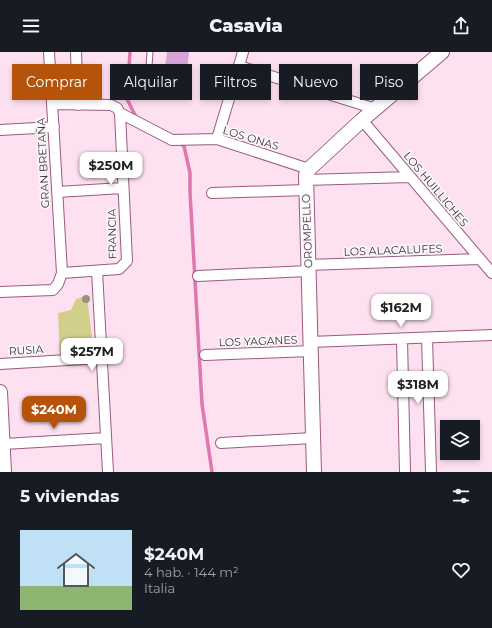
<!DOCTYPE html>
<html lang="es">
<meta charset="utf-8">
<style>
:root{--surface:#171b24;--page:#20242c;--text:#f1f3f6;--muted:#9ea1a6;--line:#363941;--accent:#b45309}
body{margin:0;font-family:Montserrat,sans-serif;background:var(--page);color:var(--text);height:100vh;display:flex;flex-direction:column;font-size:15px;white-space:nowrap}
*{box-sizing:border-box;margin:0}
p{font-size:13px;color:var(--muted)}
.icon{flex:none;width:22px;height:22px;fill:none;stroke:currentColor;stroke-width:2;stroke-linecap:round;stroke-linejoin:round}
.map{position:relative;height:420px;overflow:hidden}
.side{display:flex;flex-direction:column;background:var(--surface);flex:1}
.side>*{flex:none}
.guide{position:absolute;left:12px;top:12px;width:468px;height:36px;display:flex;gap:8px}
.tools{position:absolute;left:440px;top:368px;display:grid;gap:8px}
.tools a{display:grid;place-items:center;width:40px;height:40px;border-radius:0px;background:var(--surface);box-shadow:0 2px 6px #0003;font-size:20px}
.price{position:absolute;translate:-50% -34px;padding:0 9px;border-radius:8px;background:#fff;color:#222;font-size:13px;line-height:26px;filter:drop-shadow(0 1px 2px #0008)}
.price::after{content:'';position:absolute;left:50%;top:24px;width:12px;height:9px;margin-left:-6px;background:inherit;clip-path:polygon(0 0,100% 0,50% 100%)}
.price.on{background:var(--accent);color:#fff}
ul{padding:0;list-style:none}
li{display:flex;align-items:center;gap:12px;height:100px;padding:0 20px}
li+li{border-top:1px solid var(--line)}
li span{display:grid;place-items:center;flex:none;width:112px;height:80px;border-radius:0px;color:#555}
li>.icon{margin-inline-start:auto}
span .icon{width:48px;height:48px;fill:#fffc;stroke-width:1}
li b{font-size:17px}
h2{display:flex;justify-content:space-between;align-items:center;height:48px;padding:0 20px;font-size:17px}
.chip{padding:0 14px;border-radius:0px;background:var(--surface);box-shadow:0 2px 6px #0003;font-size:14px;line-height:36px}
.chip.on{background:var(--accent);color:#fff}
header{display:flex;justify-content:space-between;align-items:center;height:52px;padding:0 20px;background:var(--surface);font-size:18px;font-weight:800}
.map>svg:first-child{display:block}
.green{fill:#d1cf89}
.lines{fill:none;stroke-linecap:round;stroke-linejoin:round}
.stream{stroke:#dd78b0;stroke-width:3.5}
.building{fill:#d9a5d8}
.lane-casing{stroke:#995b7d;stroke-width:7}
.street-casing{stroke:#995b7d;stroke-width:12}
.secondary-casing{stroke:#995b7d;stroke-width:16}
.lane{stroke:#fff;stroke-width:5}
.street{stroke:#fff;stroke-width:10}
.secondary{stroke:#fff;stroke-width:14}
.tree{fill:#9d8f7b}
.labels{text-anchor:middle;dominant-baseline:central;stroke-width:3.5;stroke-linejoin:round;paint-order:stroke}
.street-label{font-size:11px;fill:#4b2f3e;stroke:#f8f8f8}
</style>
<header><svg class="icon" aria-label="menu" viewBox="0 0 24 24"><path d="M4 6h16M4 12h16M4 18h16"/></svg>Casavia<svg class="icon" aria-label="share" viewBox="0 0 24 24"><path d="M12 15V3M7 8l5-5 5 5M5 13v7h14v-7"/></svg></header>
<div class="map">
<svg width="492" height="420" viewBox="0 0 492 420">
<rect width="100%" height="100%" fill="#fee1f0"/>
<path class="green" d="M87,244L94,303L60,306L58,261L71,258L76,247Z"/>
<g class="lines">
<path class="stream" d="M130,0L127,47L137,67
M178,90L184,94L190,121V140L202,352L212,420"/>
</g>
<path class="building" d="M167,0H189L187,20L165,17Z"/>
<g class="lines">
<g class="lane-casing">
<path id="lane" d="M147,43L150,0"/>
</g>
<g class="street-casing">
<path id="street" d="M76,0L78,53
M239,14L376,57
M52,52L111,53L117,56L120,61L127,209L119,217L62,221
M120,61L172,88L217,87L309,117
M362,68L492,221
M0,78L54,75
M217,87L243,0
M305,128L410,125
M57,140L123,136
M212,141L306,138
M308,213L479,207
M97,219L108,420
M198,224L308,219
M0,240L53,238L58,232L62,221L49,0
M427,286L431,420
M402,287L405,420
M310,290L492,283
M205,303L311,299
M0,312L102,306
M221,391L313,386
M4,392L106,386"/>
</g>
<g class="secondary-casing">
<path id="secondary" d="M0,340L4,420
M314,420L306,123L309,117L362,68L442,0"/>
</g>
<use href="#lane" class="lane"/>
<use href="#street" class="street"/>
<use href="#secondary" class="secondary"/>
</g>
<circle class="tree" cx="86" cy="247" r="4"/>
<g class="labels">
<g class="street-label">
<text transform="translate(251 86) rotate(17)">LOS ONAS</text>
<text transform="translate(43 111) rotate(-93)">GRAN BRETAÑA</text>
<text transform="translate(436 137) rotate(50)">LOS HUILLICHES</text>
<text transform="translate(307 179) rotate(-92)">OROMPELLO</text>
<text transform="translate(112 182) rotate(-91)">FRANCIA</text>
<text transform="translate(393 198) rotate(-2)">LOS ALACALUFES</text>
<text transform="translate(258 289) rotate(-2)">LOS YAGANES</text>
<text transform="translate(26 298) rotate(-3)">RUSIA</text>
</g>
</g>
</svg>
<div class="tools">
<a><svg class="icon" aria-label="layers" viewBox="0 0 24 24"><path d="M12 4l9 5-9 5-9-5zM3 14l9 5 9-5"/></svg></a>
</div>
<b class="price" style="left:111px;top:134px">$250M</b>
<b class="price" style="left:401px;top:276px">$162M</b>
<b class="price" style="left:92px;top:320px">$257M</b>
<b class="price" style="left:418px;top:353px">$318M</b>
<b class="price on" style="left:54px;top:378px">$240M</b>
<div class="guide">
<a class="chip on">Comprar</a>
<a class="chip">Alquilar</a>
<a class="chip">Filtros</a>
<a class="chip">Nuevo</a>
<a class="chip">Piso</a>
</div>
</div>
<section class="side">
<h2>5 viviendas<svg class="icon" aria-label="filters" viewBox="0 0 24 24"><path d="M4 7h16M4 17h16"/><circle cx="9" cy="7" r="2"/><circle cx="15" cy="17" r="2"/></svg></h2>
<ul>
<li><span style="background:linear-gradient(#bfe0f5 70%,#8fb573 0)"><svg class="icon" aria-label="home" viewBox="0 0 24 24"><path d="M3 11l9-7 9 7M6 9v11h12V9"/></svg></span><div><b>$240M</b><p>4 hab. · 144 m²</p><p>Italia</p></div><svg class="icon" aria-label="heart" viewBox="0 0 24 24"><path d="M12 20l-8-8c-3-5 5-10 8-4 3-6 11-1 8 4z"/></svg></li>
</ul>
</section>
